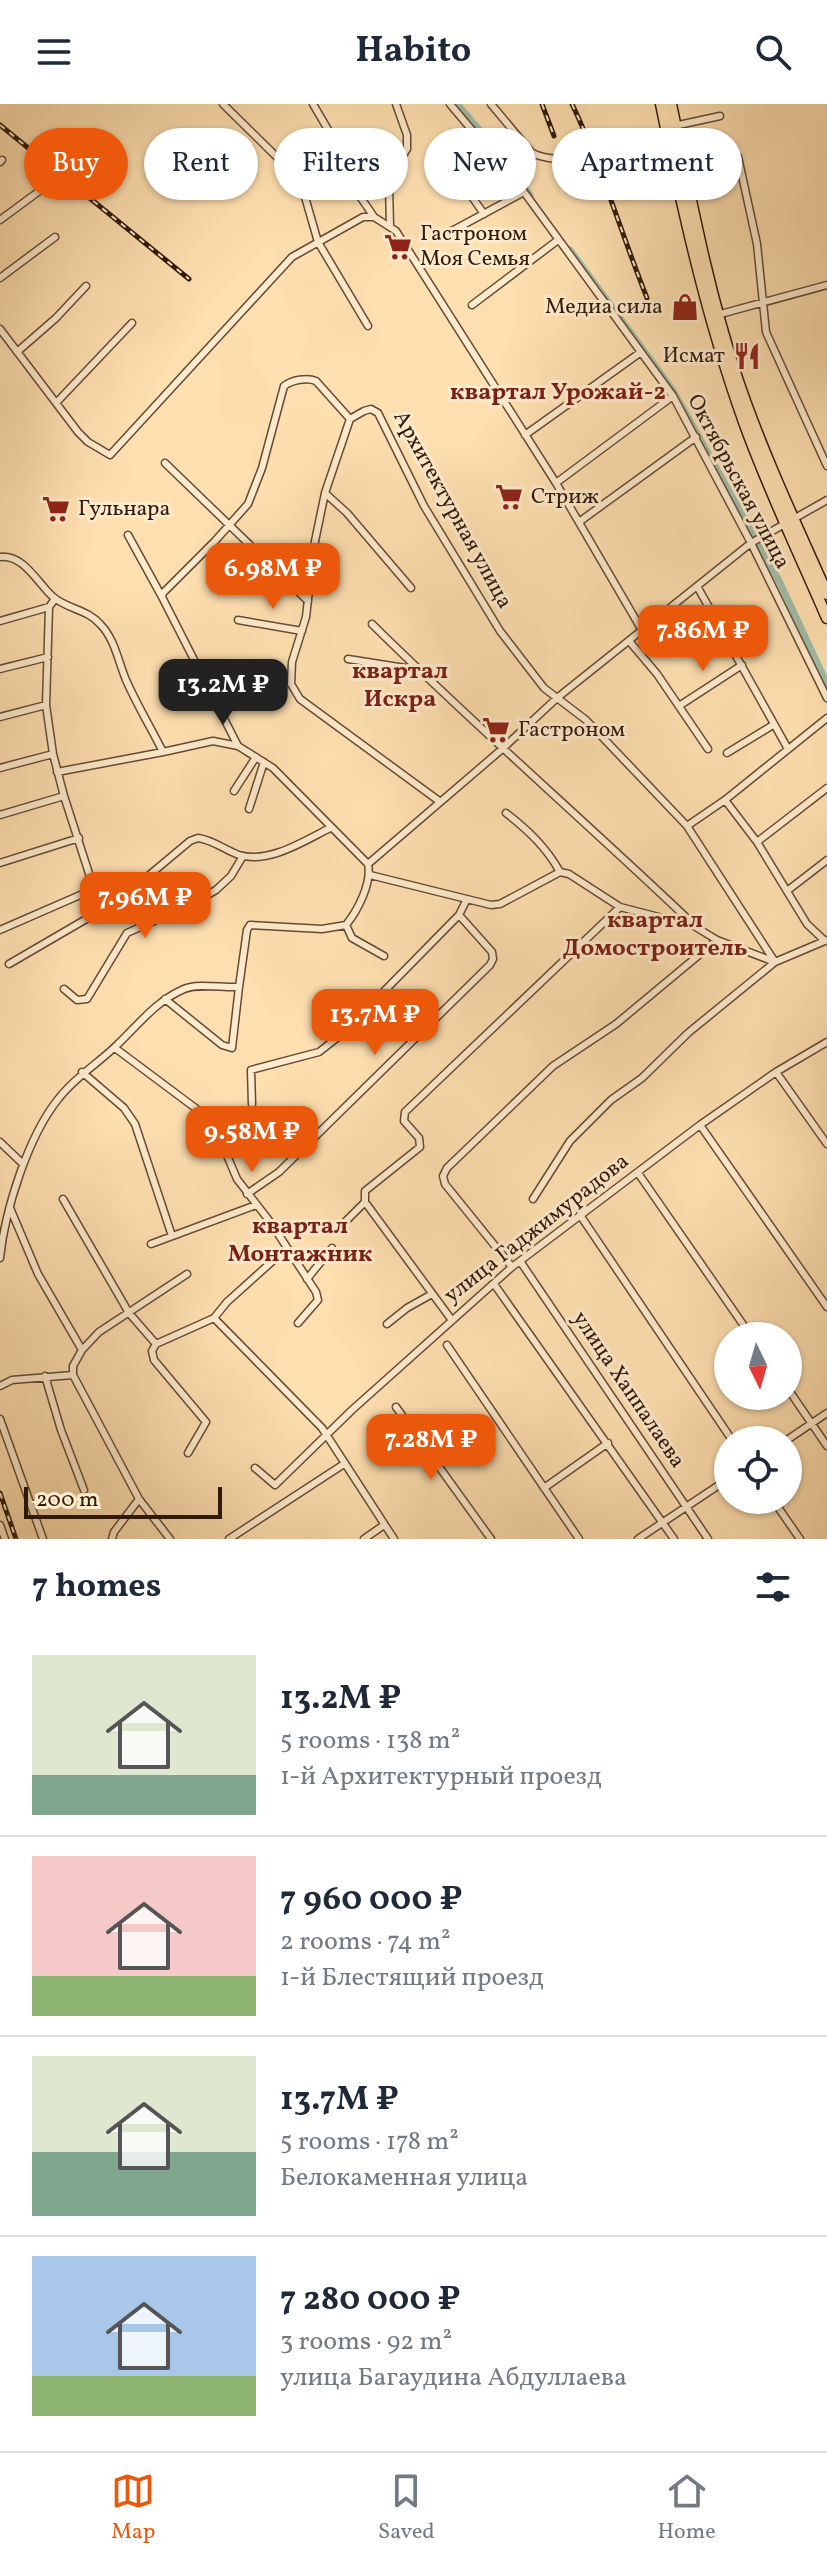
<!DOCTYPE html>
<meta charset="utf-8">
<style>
:root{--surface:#fff;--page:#f6f6f7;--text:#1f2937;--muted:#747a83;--line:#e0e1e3;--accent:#ea580c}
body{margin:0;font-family:Vollkorn,serif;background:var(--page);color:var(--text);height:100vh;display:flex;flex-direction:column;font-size:30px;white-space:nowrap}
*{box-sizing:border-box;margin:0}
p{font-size:26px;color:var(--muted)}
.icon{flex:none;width:44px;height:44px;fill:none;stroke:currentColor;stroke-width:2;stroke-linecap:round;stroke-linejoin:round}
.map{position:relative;height:1435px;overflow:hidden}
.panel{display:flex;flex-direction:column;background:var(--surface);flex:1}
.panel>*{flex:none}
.hud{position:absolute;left:24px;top:24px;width:780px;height:72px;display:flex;gap:16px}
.needle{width:52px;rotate:175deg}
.tools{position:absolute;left:714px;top:1218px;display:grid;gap:16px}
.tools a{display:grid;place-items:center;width:88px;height:88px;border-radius:50%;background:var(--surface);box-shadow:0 2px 6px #0004;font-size:40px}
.scale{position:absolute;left:24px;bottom:20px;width:198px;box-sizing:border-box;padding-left:8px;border:4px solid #321a0a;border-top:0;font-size:22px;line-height:28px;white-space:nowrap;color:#321a0a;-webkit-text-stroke:6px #feeacc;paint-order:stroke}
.price{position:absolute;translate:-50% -68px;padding:0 18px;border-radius:16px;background:var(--accent);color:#fff;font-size:26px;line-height:52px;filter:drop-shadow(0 2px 4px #0008)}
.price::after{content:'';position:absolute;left:50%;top:48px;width:24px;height:18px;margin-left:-12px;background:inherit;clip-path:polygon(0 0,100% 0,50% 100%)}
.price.selected{background:#222;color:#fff}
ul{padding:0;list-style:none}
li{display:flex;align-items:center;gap:24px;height:200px;padding:0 32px}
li+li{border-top:2px solid var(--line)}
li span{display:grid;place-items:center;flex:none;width:224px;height:160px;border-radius:0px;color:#555}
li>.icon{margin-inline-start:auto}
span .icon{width:96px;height:96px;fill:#fffc;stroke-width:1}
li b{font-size:34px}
h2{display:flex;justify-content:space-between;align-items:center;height:96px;padding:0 32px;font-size:34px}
.tag{padding:0 28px;border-radius:36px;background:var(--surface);box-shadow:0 2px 6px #0004;font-size:28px;line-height:72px}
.tag.selected{background:var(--accent);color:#fff}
header{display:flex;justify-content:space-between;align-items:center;height:104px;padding:0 32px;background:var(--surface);font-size:36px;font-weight:700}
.tabs{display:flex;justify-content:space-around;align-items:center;height:112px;border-top:2px solid var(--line);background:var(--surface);font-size:22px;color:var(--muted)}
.tabs a{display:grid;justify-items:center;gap:4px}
.tabs .selected{color:var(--accent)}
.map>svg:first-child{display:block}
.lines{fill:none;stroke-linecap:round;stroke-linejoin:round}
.canal{stroke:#a0bda9;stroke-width:7}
.street-casing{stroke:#654b34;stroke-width:9}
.primary-casing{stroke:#321a0a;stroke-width:13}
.street{stroke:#feeacc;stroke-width:6}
.primary{stroke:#fedfb0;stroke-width:10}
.rail-casing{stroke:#321a0a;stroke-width:5}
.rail{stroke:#feeacc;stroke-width:2;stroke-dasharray:6;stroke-linecap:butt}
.labels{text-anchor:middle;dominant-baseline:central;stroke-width:6;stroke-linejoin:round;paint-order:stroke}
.poi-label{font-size:22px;fill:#321a0a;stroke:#feeacc;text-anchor:start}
.street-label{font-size:22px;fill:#321a0a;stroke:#feeacc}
.neighbourhood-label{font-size:24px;font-weight:bold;fill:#7a1f14;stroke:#feeacc}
</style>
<header><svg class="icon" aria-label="menu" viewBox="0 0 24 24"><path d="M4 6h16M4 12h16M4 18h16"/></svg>Habito<svg class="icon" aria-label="search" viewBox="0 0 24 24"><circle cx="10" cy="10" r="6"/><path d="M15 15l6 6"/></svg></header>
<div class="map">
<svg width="827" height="1435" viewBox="0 0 827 1435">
<rect width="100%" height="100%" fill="#fedfb0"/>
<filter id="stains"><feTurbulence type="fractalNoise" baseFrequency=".0025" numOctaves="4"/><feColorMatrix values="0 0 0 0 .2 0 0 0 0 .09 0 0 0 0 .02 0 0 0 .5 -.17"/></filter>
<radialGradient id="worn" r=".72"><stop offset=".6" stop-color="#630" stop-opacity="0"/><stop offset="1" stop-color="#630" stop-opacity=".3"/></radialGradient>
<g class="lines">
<path class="canal" d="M457,0L499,49L530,91
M570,146L672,285L779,477L827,580"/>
<g class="street-casing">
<path id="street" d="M223,0L289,65L303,86L318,138L368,222
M313,0L341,48L353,82L374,113
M450,0L524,88L673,292L751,439L827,594
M491,0L531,48C555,64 639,51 671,48
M674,22L720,12
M738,53L757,140L766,228L827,362
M0,58L2,56
M449,69L463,80L484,110
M0,116L38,88
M390,122L389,81L392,69L407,45V31L396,0
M450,128L524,88
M0,174L55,133
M472,201L558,136
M717,211L827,181
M0,225L78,328L88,338L110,351L292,153L363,113H374L396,127L556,379L643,528
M17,248L56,214L86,182
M56,299L132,219
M525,331L641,248
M165,359L308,497
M556,379L673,292
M325,389L347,409L411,484
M579,418L696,333
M128,431L162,493
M0,453C23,450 37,478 52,492C66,505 87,505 100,520C115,535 118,557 126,576C137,601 151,624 163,648L213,637L238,642L273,664L368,760
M697,482L788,645
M55,495L49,503L46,601L53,650L64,692L94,785L115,790L141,778L190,737L198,734C213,736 225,746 239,751C269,760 304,737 330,724
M238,516L302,527
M0,517L49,503
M372,520C476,623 586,718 692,819
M630,538L657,570L708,645
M348,555L418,566
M0,565L48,553
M679,602L742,561
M0,613L46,601
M238,642L162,493L163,489L215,437L248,400L262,364L284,282C292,276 307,273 316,277L350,315
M727,649L773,621
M0,664L53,650
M57,668L163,648
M234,687L256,653
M725,696L757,738L807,820L825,837
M439,697L300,595L291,580L292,558L306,513L314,442L325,389L350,315L364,307L371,305L378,309L424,402L500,527L544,584L586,616L687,722L775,858L688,929L642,974L611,996L570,1037L533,1095
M249,705L264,658
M506,709C528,726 546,743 560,768
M0,711L64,692
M687,722L725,696L827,614
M757,738L827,684
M0,759L79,734
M370,771L491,801L500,800L560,768L569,770L620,803L694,822L717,836L775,858L827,836
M787,787L827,756
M346,821L352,834L384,852
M0,826L94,785
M9,860L100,807L111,790
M64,885L77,896L87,895L127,829L188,802L216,786L231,772L243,752
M165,895L222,941L232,944L239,883
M115,944L206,1012L217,1028L237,1075L271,1119L316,1188L318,1196L298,1219
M82,968L124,1004L135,1020L172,1132
M776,968L827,1040
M252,1000L251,966L319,948L342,930L459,811L466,797
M700,1021L827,1203
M0,1038L23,1060
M638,1069L751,1232
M247,1090L279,1068L490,861L493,855L492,848L459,811
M63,1095L129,1209L156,1240L214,1214L322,1324L394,1435
M10,1104L38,1170L82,1246L73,1262V1271L139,1395L170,1435
M580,1111L732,1336
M341,1122L365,1098
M151,1140L256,1101
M0,1154C5,1106 28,1032 59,994C76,972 99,959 118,940C139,920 156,897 184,885C198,879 223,884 239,883L247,826L250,821L322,825L346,821C358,806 372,779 368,760L501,646L557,594L751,439L827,396
M520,1157L708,1435
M512,1163L445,1080L443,1072L447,1064L553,962L616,920L717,836
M307,1175L332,1144
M494,1180L674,1435
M214,1214L227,1198L286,1145
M451,1215L365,1098V1087L420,1043L419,1034L404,1017L405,1008L620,803
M387,1220L407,1204L432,1190
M156,1240L152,1247L154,1256L206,1318L188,1349
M447,1241L579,1435
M82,1246L99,1228L187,1170
M45,1272L61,1326L84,1386
M0,1282L12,1276L73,1271
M788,1285L827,1342
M396,1303L491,1435
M0,1315L43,1435
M787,1336L827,1309
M255,1364L275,1381L352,1306L512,1163L700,1021L776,968L827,938
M544,1384L608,1339
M773,1396L800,1435
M0,1421L5,1435
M112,1435L114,1428L139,1395
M229,1435L344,1360
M364,1435L384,1421
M638,1435L728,1375"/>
</g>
<g class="primary-casing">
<path id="primary" d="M661,0C683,107 707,215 744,318C768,385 799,449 827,514
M671,0C690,91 707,183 736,271C761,346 795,418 827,490"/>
</g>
<use href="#street" class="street"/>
<use href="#primary" class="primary"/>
<g class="rail-casing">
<path id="rail" d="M542,0L554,32
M572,0C602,63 621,129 647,194
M0,21L189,175
M0,1389L16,1435"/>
</g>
<use href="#rail" class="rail"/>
</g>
<defs>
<g id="supermarket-bare" transform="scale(2.16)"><path d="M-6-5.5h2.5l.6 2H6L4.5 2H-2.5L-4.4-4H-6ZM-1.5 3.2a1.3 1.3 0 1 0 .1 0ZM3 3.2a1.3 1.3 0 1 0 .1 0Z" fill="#8f2418" stroke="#feeacc" stroke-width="2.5" paint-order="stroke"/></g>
<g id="shop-bare" transform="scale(2.16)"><path d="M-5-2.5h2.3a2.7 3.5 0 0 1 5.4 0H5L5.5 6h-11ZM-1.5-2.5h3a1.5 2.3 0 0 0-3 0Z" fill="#8f2418" stroke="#feeacc" stroke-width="2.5" paint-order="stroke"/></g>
<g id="restaurant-bare" transform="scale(2.16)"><path d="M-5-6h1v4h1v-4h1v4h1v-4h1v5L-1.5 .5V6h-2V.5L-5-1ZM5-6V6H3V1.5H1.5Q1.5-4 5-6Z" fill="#8f2418" stroke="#feeacc" stroke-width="2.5" paint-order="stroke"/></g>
</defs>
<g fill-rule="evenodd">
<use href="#supermarket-bare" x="398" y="143"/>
<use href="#shop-bare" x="685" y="203"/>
<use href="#restaurant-bare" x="747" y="252"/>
<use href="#supermarket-bare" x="509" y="393"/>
<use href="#supermarket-bare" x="56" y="405"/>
<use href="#supermarket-bare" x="496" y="626"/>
</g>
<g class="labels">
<g class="poi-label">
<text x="420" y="130">Гастроном<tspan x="420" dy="25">Моя Семья</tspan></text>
<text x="663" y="203" text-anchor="end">Медиа сила</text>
<text x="725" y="252" text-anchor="end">Исмат</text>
<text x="531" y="393">Стриж</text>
<text x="78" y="405">Гульнара</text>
<text x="518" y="626">Гастроном</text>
</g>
<g class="street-label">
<text transform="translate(738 378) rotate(62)">Октябрьская улица</text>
<text transform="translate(452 406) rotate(61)">Архитектурная улица</text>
<text transform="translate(537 1125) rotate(-38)">улица Гаджимурадова</text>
<text transform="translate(628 1286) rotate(56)">улица Хаппалаева</text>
</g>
<g class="neighbourhood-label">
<text x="558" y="289">квартал Урожай-2</text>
<text x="400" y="568">квартал<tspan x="400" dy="28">Искра</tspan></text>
<text x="655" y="817">квартал<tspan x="655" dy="28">Домостроитель</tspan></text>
<text x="300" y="1123">квартал<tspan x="300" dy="28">Монтажник</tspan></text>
</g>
</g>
<rect width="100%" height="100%" filter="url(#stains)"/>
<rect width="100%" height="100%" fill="url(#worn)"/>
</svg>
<div class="tools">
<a><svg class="needle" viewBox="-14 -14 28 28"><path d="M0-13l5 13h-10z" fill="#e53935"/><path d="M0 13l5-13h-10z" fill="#747a83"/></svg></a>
<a><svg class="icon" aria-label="locate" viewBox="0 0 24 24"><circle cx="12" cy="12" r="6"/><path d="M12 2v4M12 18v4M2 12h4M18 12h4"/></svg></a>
</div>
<div class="scale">200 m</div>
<b class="price" style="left:273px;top:507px">6.98M ₽</b>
<b class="price" style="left:703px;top:569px">7.86M ₽</b>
<b class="price selected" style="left:223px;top:623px">13.2M ₽</b>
<b class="price" style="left:145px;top:836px">7.96M ₽</b>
<b class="price" style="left:375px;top:953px">13.7M ₽</b>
<b class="price" style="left:252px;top:1070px">9.58M ₽</b>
<b class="price" style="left:431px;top:1378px">7.28M ₽</b>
<div class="hud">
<a class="tag selected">Buy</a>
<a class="tag">Rent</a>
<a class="tag">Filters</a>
<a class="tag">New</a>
<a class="tag">Apartment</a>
</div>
</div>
<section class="panel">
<h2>7 homes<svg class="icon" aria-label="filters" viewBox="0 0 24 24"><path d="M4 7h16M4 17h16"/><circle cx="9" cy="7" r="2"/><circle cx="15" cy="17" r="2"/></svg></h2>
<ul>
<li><span style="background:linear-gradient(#dfe7d0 75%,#7fa58c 0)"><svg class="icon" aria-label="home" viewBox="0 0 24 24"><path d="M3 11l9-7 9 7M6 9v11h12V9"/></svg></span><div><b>13.2M ₽</b><p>5 rooms · 138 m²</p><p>1-й Архитектурный проезд</p></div></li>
<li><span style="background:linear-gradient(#f6c9c9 75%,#8fb573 0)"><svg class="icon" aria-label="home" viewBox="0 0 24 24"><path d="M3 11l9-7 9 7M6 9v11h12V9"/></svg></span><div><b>7 960 000 ₽</b><p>2 rooms · 74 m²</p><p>1-й Блестящий проезд</p></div></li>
<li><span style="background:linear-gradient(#dfe7d0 60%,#7fa58c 0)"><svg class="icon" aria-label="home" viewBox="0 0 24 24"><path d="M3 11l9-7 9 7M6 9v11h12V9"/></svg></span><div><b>13.7M ₽</b><p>5 rooms · 178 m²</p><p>Белокаменная улица</p></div></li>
<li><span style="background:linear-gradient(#a9c7e8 75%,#8fb573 0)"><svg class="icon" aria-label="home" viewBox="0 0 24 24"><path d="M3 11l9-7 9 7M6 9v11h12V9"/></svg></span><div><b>7 280 000 ₽</b><p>3 rooms · 92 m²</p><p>улица Багаудина Абдуллаева</p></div></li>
</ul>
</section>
<nav class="tabs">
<a class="selected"><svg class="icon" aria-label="map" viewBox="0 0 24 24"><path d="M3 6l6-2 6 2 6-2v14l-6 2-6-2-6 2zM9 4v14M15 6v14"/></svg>Map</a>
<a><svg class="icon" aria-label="saved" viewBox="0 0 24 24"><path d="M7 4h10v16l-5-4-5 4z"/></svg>Saved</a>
<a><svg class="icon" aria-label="home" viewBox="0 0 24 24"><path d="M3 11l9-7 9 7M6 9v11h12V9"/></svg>Home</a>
</nav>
